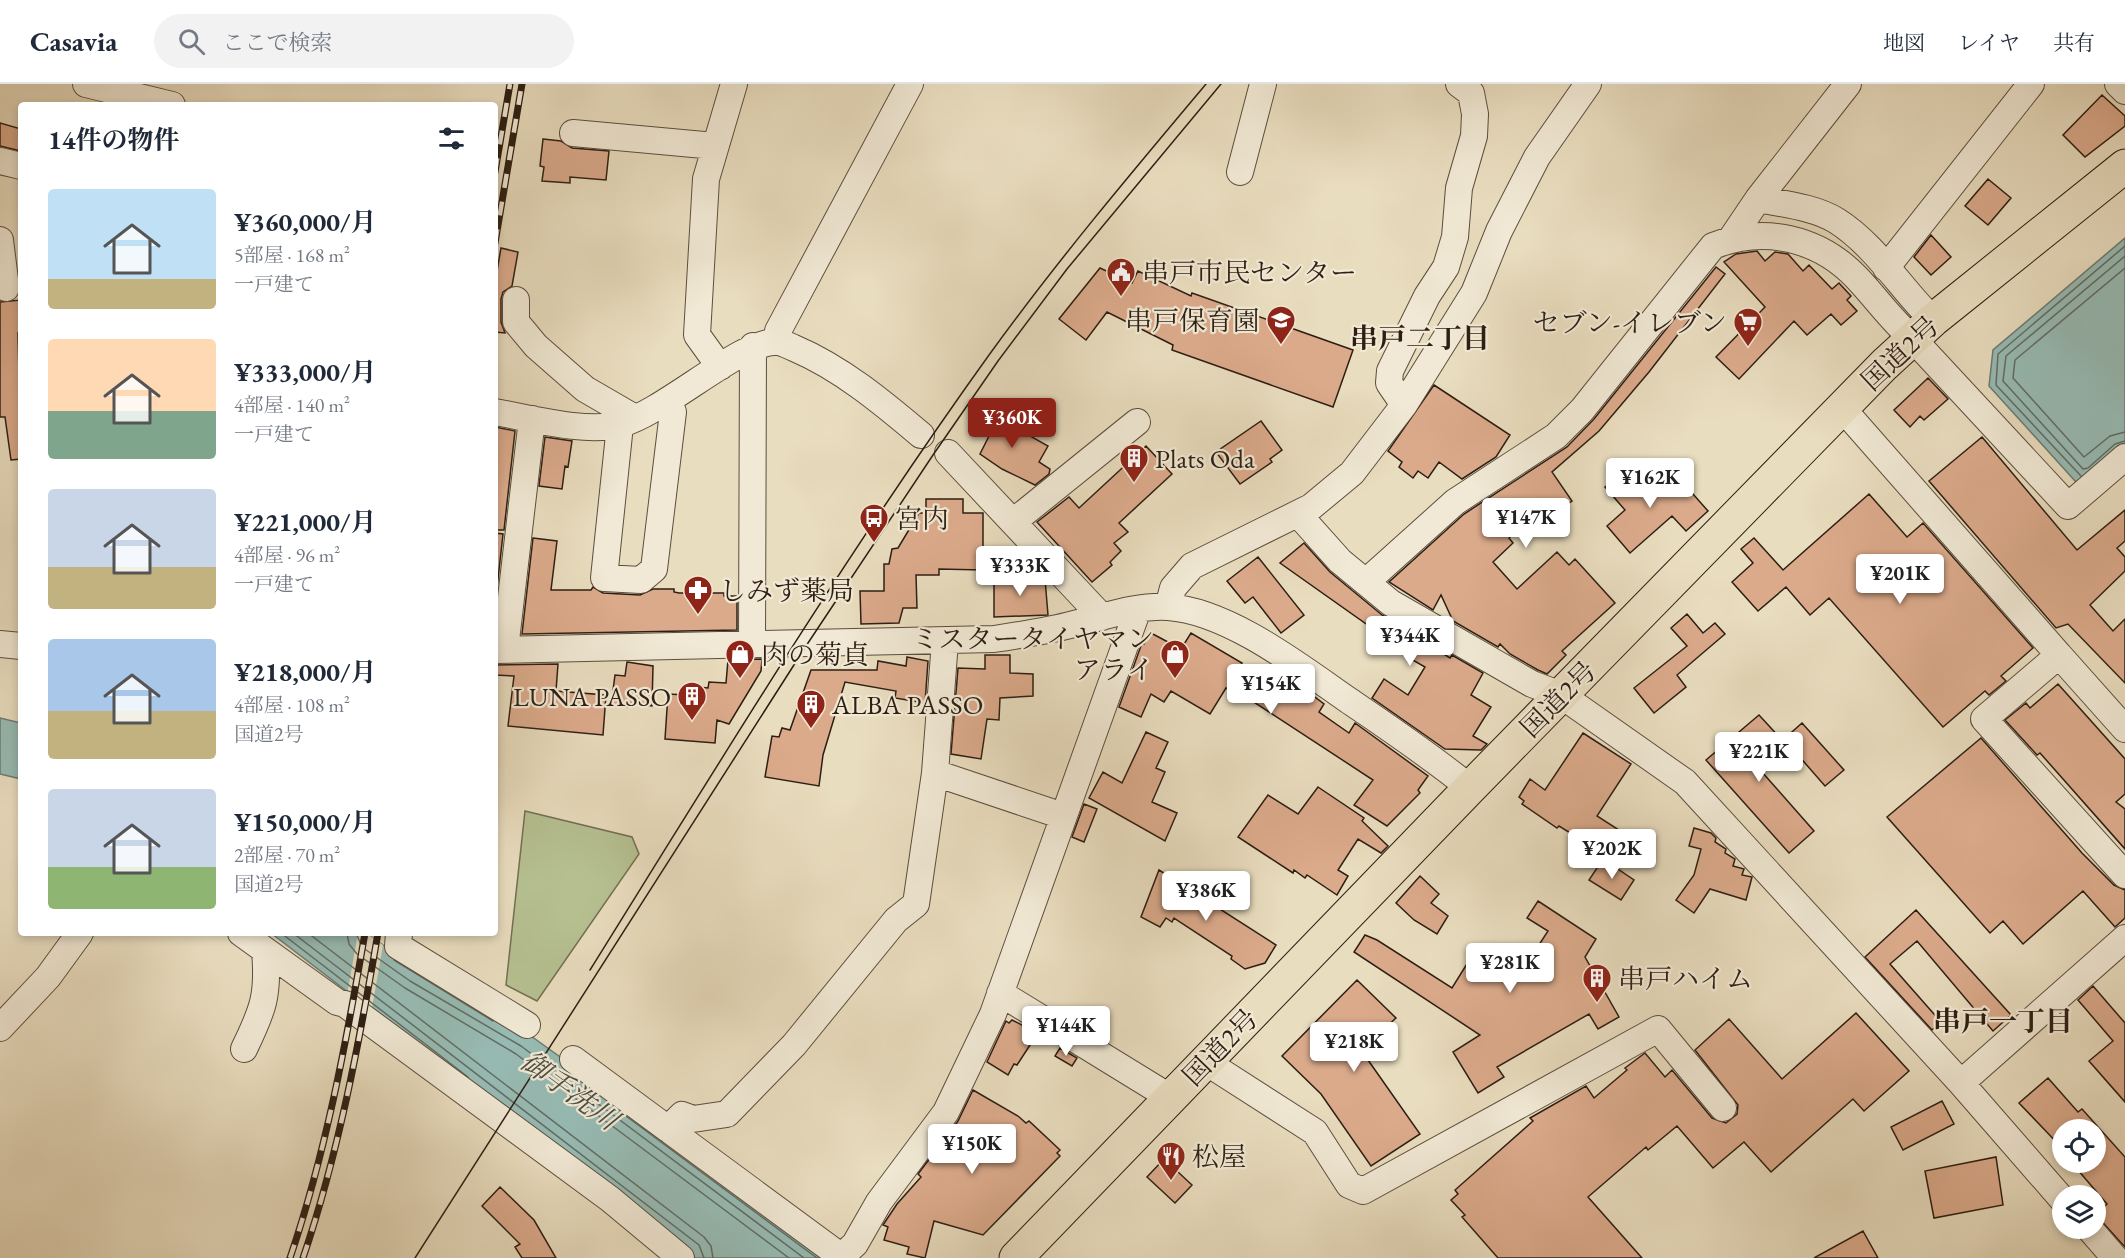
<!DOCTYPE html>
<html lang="ja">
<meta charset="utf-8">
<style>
:root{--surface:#fff;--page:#f2f2f3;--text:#1f2937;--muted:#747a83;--line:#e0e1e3;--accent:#8f2418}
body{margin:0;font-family:"EB Garamond","Noto Serif JP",serif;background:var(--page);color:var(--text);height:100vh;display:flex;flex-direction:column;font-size:22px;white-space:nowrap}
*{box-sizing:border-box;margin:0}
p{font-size:20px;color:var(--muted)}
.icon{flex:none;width:33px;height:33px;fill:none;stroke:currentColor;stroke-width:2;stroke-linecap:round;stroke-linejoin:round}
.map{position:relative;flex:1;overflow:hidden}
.details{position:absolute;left:18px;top:18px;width:480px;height:834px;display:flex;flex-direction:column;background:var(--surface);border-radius:6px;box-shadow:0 3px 9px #0003}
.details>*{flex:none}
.tools{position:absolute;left:2052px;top:1035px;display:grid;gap:12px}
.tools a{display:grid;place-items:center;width:54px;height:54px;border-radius:50%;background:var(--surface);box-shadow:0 3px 9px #0003;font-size:30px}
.price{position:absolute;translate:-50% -51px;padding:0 14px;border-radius:6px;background:#fff;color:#222;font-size:20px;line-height:39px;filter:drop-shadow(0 2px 3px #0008)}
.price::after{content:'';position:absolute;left:50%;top:36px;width:18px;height:14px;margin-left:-9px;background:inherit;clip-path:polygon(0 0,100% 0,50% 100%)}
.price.current{background:var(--accent);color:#fff}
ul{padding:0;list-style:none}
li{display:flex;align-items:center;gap:18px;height:150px;padding:0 30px}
li span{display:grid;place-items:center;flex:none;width:168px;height:120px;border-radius:6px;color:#555}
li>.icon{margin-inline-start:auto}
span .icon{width:72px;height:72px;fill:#fffc;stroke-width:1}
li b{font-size:26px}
h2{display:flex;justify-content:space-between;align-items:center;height:72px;padding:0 30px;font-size:26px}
header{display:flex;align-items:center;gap:36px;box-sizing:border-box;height:84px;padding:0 30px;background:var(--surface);border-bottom:2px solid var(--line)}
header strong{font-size:28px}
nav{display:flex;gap:33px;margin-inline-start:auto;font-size:21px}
.search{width:420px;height:54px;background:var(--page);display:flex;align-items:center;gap:15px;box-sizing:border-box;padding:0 21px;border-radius:33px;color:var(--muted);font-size:22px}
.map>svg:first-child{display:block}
.green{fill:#b6c192;stroke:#727052;stroke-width:1.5}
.water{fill:#97bbb4;stroke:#6d7c74;stroke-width:1.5}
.pier{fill:#e9ddbf}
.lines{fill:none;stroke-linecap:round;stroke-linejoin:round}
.shore{stroke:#626c64;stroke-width:1.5}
.building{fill:#dbaa8b;stroke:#2d1e13;stroke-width:1.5}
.minor-casing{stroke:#5c4e3e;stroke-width:28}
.highway-casing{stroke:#2d1e13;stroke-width:35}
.minor{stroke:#f1e9d5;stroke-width:26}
.highway{stroke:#e9ddbf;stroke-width:33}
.tram{stroke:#2d1e13;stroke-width:1.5}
.rail-casing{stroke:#2d1e13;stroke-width:7}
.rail{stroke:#f1e9d5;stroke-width:4.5;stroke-dasharray:14;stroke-linecap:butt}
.labels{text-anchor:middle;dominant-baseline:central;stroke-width:4.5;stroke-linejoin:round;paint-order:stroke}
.poi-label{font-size:27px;fill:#2d1e13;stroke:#f1e9d5;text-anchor:start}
.street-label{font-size:27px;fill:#2d1e13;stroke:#f1e9d5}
.neighbourhood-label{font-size:28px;font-weight:bold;fill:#2d1e13;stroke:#f1e9d5}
.water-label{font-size:28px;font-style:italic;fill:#4d4d43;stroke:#f1e9d5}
</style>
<header>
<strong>Casavia</strong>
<div class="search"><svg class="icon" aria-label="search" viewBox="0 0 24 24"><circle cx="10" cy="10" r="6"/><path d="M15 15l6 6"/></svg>ここで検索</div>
<nav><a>地図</a><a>レイヤ</a><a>共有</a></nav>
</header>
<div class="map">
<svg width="2125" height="1174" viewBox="0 0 2125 1174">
<rect width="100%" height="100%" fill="#e9ddbf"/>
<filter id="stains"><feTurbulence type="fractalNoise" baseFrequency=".00333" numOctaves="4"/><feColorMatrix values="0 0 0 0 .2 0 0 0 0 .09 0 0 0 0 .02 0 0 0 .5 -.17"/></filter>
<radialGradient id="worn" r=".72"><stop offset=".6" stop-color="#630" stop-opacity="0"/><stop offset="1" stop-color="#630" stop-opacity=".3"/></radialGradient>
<path class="green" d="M525,727L632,753L639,770L537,917L506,901Z"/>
<path class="water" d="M2125,154V369L2076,398L1989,302L1993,266Z
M0,634L21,639V695L0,690Z
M271,849H366L417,885L528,950L563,975L827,1174H694Z"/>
<path class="pier" d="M358,849H366L383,861L371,930L347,911Z"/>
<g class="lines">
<path class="shore" d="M2125,172L2006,272L2003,297L2083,385L2088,384L2115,360L2125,357
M2125,184L2015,276L2013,294L2084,373L2110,352L2125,348
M2081,392L1996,301L1998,270L2125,162
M281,849L468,993
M293,849L699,1161L704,1174
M308,849L704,1153L711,1162L713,1174
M347,849L349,860L357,870L405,904L516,970L789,1174
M356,849L362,863L410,897L521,962L804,1174
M394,876L493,937
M626,1032L817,1174"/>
</g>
<path class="building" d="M2102,11L2125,32V42L2085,73L2063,51Z
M0,39L21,45V67L0,62Z
M543,55L561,57L572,64L609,67L606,96L570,93V99L542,97L544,83L540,82Z
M1988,95L2011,114L1988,141L1965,122Z
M1931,151L1951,173L1931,191L1914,173Z
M501,164L518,168L512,202L503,208L501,215V238L505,249L495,248V198Z
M1757,167L1765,177L1775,168L1788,170L1803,187L1809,181L1832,205L1839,199L1851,212L1847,216L1857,227L1841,241L1831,230L1807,251L1794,237L1739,295L1716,273L1765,223L1724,178L1736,170Z
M1716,183L1725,190L1649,288L1599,347L1552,388L1572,417L1540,439L1535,432L1509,454L1513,459L1493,478L1517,505L1557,468L1569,481L1575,475L1615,519L1562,567L1566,571L1547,590L1538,586L1510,570L1500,560L1498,563L1453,537L1441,511L1433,526L1389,498L1464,430L1567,363L1594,335Z
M1100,184L1132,199L1138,187L1191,212L1192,209L1353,266L1333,323L1172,266L1173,261L1107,228L1086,256L1059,235Z
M21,216V249H18L21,375L11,376L5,333H0V218Z
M1928,294L1948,315L1924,336L1920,332L1910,343L1894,326Z
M1434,301L1510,351L1496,373L1462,395L1439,378L1428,394L1418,387L1413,394L1399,383L1402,378L1388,367Z
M984,326L1048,362L1039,378L1050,385L1049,390L1035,401L1002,385L980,370L989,352L973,343Z
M1261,337L1282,366L1270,375L1272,378L1240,400L1216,368Z
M495,343L515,347L504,446H495Z
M545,353L572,357L568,383L565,382L562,405L539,402Z
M1982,353L2077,466L2125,426V457L2117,464L2125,473V487L2090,521L2113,547L2125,535V599L2068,540L2056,544L1929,397Z
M1146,362L1172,390L1119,439L1128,448L1114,459L1121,467L1110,478L1112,481L1092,498L1037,438L1069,413L1079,424Z
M1626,385L1652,416L1678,393L1708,427L1686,447L1672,432L1630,469L1607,442L1625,426L1605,403Z
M1869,410L1907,453L1923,439L2033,564L2001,592L2006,597L1989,611L1985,607L1943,643L1829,514L1810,531L1786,503L1758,527L1732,498L1753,479L1741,465L1754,454L1783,486Z
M926,415H963V429H983V486L939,485V491H916L917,524H903L899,539L861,540L860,507H884V480H889L892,465L898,464L919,429H926Z
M495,449L503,450L495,522Z
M533,454L557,457L551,506H591L593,503L603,509L640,511L653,505H674V508L679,509H724V512H737V546L522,550Z
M1304,459L1330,488L1382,531L1450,574L1452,571L1483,589L1471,611L1491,623L1473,652L1487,660L1481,666L1445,665L1372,614L1384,595L1408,611L1425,583L1373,553L1376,547L1280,479Z
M1258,473L1304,531L1281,549L1253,513L1245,519L1227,497Z
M994,494L1045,495L1048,531L994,533Z
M1687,530L1703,549L1715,539L1725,550L1677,591L1686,603L1654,629L1634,604L1687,562L1671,544Z
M1151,549L1181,565L1191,549L1242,579L1239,584L1277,610L1284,599L1300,609L1303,604L1324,620L1319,628L1349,649L1355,639L1428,692L1418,706L1420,709L1387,742L1354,721L1373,696L1243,611L1226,604L1210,630L1171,607L1164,618L1151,610L1141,633L1119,623L1142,559L1144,560Z
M985,571H1010V589L1033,590V612L1000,614L999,636L987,635L981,675L951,670L958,584L985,585Z
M907,573L928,577L925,619L895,614L896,607L845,598L823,671L819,702L765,693L772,652L779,653L782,644L790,646L811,586H877L878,577L906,582Z
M762,575L761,587L729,640L717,636L715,659L665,655L668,610L687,611L688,602L708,604L709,598L726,599L728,576Z
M627,578L653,582L652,622L628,619L627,623L611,621L615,591L625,592Z
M558,580L556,607L606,611L603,651L508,642L514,592L495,591V581Z
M2058,600L2125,675V710L2116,718L2125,725V765L2040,669L2037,671L2005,636L2026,619L2030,624Z
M1759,631L1781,655L1754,679L1814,747L1789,769L1706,676Z
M1802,639L1844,686L1825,702L1784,655Z
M1146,648L1168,658L1156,684L1165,688L1152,718L1177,729L1165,757L1089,714L1103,688L1122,699Z
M1583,649L1631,680L1597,732L1633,755L1618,780L1580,755L1559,742L1557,744L1522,720L1524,717L1519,713L1530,695L1545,706Z
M1981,654L2082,769L2114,801L2125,806V834L2115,843L2083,807L2023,860L2003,837L1990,849L1887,733Z
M1318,703L1364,734L1362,737L1388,762L1381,769L1358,755L1338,786L1348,792L1337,811L1307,791L1305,794L1294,786L1293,789L1238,753L1268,711L1298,730Z
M1084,720L1097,725L1084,758L1072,753Z
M1694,744L1711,749L1716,754L1715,758L1726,765L1725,769L1735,775L1733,782L1744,785L1742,791L1752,793L1746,816L1710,805L1694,829L1676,816L1694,791L1701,765L1689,762Z
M1603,775L1634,796L1621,816L1589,796Z
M1159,786L1276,861L1265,879L1245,885L1231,875L1232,872L1174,834L1172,838L1166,834L1160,843L1141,833Z
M1420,792L1439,810L1431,819L1448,832L1437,850L1414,836L1396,819Z
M1538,817L1596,855L1585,873L1619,933L1598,945L1589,930L1497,983L1504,993L1478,1009L1453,968L1480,951L1354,868L1365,851L1377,856L1452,904L1470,875L1473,878L1479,867L1491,874L1497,864L1526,881L1548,847L1527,834Z
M1916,826L2011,931L1993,947L1917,857L1890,880L1941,938L1932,946L1865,873Z
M1357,896L1396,934L1361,966L1420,1050L1371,1082L1321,1010L1282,972Z
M2093,902L2125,939V1018L2089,977L2113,957L2078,916Z
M1856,929L1909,987L1864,1027L1853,1015L1771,1088L1744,1058L1713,1084L1677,1042L1648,1066L1646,1063L1588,1113L1642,1174H1498L1462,1133L1465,1131L1451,1116L1458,1110L1455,1106L1533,1037L1530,1034L1586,1002L1594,1014L1627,986L1625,984L1645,969L1665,993L1672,986L1712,1034L1726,1039L1737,1030L1738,1021L1695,966L1729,935L1782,995Z
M1012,936L1028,944L1025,949L1034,955L1017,981L1014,980L1008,991L987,978L1006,937L1009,939Z
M1060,964L1077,974L1072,982L1055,972Z
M2048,994L2078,1028L2082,1025L2125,1073V1163L2096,1131L2107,1120L2071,1078H2096V1046H2062V1064L2019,1019Z
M973,1006L1018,1032L1026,1039L1029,1037L1060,1066L1057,1069L1060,1072L983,1151L934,1137L925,1174L907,1170L909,1163L884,1156L888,1143L883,1141L897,1120L921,1093L918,1090L958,1037Z
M1942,1017L1954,1040L1903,1066L1891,1043Z
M1996,1073L2003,1121L1934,1134L1925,1087Z
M1164,1075L1192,1101L1175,1119L1147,1093Z
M500,1103L534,1136L556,1174H522L515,1163L520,1160L482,1122Z
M1863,1147L1878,1174H1814Z"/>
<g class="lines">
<g class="minor-casing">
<path id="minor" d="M86,0L172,21
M2118,0L2125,7
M573,49L715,62
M0,77L21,82
M1240,88L1263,0
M1758,115C1783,120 1815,123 1837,137C1875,161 1901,205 1933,236
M1731,155L1758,115L1848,0
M0,156L6,204
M1886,184L2031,0
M516,216V238L536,262L585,305L635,334
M777,257L778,247L910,0
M720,283L697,251L706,95L734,0
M1404,321L1389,299L1390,287L1427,212L1446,183L1455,153L1459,104L1474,52L1475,30L1471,9L1459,0
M1842,324L2059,571
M495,328C530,334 587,350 621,340C663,329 744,255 777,258C782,258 789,262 794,264C841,284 882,318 921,351
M620,341L604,494L641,496L654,485L673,328L668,317
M948,369L1102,533
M1298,430L1340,477L1391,519L1532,600L1561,611L1685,698L1961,999L2062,1115
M1013,438L1137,338
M1366,498L1455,418L1556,352L1582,326L1713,162C1764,141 1819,154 1857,194C1876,214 1892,237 1913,255L2068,422L2125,373
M1168,523L1173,504L1192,482L1311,423L1352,389L1404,321L1474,209L1499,147L1537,73L1588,0
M0,560L21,562
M752,560L753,262
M505,565L532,335
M495,566L994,555C1021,551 1048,547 1074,540C1105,533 1135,521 1168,523C1228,527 1299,582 1348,616C1389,644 1431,672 1470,704
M2125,645L2059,571L1984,635L2125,791
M935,689L1063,732
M241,849L337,918L345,920L610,1115L681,1174
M399,849L398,862L527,941
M1000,909L1171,1014
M0,944L48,893L80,849
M244,965C263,926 269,911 265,867
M573,975L843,1174
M1206,978L1315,1048L1349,1101L1363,1107L1658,945L1723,1024
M1961,999L2125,854
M668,1045L682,1031L693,1035L727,1030L794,961L896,836L916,820L935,689L945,557
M2089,1144L2115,1174
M841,1173L855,1160L879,1118L946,1028L993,930L1138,525"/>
</g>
<g class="highway-casing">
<path id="highway" d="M1016,1174L1470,704L1884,281L1933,236L2125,82"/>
</g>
<use href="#minor" class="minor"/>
<use href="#highway" class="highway"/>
<path class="tram" d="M590,886C719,679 846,470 989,271C1057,177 1132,88 1206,0
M415,1174L808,559L933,371L998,277L1067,185L1221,0"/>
<g class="rail-casing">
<path id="rail" d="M495,88L510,0
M495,159L522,0
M290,1174C326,1068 346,959 365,849
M303,1174C339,1068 359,959 378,849"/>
</g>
<use href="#rail" class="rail"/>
</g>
<defs>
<g id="civic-pin" transform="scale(1.5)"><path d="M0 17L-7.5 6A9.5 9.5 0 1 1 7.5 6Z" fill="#8f2418" stroke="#f1e9d5"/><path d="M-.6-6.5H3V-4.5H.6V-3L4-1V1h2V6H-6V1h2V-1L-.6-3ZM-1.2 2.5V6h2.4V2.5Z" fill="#fff"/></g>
<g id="school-pin" transform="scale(1.5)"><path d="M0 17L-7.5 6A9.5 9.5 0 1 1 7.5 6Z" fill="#8f2418" stroke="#f1e9d5"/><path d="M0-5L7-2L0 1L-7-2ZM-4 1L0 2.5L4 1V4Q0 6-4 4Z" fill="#fff"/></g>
<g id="supermarket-pin" transform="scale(1.5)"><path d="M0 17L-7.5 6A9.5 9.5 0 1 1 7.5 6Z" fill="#8f2418" stroke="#f1e9d5"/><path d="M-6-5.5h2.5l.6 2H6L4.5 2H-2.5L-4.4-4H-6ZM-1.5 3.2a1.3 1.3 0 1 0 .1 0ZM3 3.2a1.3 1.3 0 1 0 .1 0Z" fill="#fff"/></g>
<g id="building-pin" transform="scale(1.5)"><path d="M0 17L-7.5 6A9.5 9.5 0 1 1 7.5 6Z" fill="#8f2418" stroke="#f1e9d5"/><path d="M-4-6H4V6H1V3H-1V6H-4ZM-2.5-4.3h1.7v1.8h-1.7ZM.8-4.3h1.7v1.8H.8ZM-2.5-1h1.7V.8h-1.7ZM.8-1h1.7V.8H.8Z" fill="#fff"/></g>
<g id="bus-pin" transform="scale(1.5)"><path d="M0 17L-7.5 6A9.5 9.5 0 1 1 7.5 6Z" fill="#8f2418" stroke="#f1e9d5"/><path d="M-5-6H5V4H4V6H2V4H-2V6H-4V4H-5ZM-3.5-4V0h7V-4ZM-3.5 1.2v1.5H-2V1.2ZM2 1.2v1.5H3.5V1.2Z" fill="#fff"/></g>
<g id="pharmacy-pin" transform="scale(1.5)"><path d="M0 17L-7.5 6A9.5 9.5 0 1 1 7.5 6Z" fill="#8f2418" stroke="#f1e9d5"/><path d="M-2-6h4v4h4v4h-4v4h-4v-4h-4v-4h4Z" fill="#fff"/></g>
<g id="shop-pin" transform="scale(1.5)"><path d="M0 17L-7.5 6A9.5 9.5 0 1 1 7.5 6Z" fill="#8f2418" stroke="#f1e9d5"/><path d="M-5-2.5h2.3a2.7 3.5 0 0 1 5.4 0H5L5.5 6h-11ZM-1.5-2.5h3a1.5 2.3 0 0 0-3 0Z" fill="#fff"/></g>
<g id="restaurant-pin" transform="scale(1.5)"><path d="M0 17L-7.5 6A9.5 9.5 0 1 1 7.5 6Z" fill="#8f2418" stroke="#f1e9d5"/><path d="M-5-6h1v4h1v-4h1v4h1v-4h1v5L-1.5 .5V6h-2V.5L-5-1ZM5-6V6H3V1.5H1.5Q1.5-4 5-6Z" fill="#fff"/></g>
</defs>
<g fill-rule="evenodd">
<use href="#civic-pin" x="1121" y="188"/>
<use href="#school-pin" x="1281" y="236"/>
<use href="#supermarket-pin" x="1748" y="238"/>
<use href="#building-pin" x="1134" y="374"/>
<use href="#bus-pin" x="874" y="434"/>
<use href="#pharmacy-pin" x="698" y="506"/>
<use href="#shop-pin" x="740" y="570"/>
<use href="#shop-pin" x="1175" y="570"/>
<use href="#building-pin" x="692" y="612"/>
<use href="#building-pin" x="811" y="620"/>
<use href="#building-pin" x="1597" y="894"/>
<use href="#restaurant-pin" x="1171" y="1072"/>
</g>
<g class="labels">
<g class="poi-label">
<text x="1142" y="188">串戸市民センター</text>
<text x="1260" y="236" text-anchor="end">串戸保育園</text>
<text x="1727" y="238" text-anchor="end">セブン-イレブン</text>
<text x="1155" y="374">Plats Oda</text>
<text x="895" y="434">宮内</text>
<text x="719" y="506">しみず薬局</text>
<text x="1154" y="554" text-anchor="end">ミスタータイヤマン<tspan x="1154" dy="31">アライ</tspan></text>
<text x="761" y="570">肉の菊貞</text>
<text x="671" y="612" text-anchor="end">LUNA PASSO</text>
<text x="832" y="620">ALBA PASSO</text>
<text x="1618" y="894">串戸ハイム</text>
<text x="1192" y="1072">松屋</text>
</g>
<g class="street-label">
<text transform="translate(1900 269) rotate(-43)">国道2号</text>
<text transform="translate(1558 615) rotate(-45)">国道2号</text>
<text transform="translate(1220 963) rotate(-46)">国道2号</text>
</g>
<g class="neighbourhood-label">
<text x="1420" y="254">串戸二丁目</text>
<text x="2003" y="937">串戸一丁目</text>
</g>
<g class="water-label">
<text transform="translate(570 1006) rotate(36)">御手洗川</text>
</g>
</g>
<rect width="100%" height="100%" filter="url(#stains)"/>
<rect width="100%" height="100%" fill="url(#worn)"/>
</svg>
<div class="tools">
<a><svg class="icon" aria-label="locate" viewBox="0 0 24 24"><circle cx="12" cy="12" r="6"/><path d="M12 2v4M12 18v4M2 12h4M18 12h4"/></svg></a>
<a><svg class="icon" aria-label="layers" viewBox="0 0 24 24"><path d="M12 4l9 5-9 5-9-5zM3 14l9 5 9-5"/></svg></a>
</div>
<b class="price current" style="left:1012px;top:365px">¥360K</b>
<b class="price" style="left:1650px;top:425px">¥162K</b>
<b class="price" style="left:1526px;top:465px">¥147K</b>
<b class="price" style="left:1020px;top:513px">¥333K</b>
<b class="price" style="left:1900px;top:521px">¥201K</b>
<b class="price" style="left:1410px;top:583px">¥344K</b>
<b class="price" style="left:1271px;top:631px">¥154K</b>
<b class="price" style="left:1759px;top:699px">¥221K</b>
<b class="price" style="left:1612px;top:796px">¥202K</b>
<b class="price" style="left:1206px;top:838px">¥386K</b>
<b class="price" style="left:1510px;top:910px">¥281K</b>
<b class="price" style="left:1066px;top:973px">¥144K</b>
<b class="price" style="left:1354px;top:989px">¥218K</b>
<b class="price" style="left:972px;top:1091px">¥150K</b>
<section class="details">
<h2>14件の物件<svg class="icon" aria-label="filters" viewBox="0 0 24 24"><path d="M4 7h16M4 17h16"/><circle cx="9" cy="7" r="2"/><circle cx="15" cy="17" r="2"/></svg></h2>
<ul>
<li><span style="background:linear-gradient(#bfe0f5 75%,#c2b280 0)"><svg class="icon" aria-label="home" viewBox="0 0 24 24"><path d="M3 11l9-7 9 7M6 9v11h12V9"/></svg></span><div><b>¥360,000/月</b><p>5部屋 · 168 m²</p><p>一戸建て</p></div></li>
<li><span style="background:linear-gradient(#ffd9b3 60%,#7fa58c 0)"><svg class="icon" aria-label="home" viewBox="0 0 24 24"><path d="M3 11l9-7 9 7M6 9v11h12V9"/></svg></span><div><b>¥333,000/月</b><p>4部屋 · 140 m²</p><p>一戸建て</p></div></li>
<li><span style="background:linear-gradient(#c9d6e8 65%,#c2b280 0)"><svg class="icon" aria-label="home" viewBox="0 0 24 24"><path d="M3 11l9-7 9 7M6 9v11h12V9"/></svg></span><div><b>¥221,000/月</b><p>4部屋 · 96 m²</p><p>一戸建て</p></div></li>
<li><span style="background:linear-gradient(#a9c7e8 60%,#c2b280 0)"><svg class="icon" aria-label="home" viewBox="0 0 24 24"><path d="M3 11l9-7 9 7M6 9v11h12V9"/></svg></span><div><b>¥218,000/月</b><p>4部屋 · 108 m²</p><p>国道2号</p></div></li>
<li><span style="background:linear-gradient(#c9d6e8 65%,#8fb573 0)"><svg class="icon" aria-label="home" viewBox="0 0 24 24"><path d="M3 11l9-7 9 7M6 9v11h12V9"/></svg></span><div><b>¥150,000/月</b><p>2部屋 · 70 m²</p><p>国道2号</p></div></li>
</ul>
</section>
</div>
